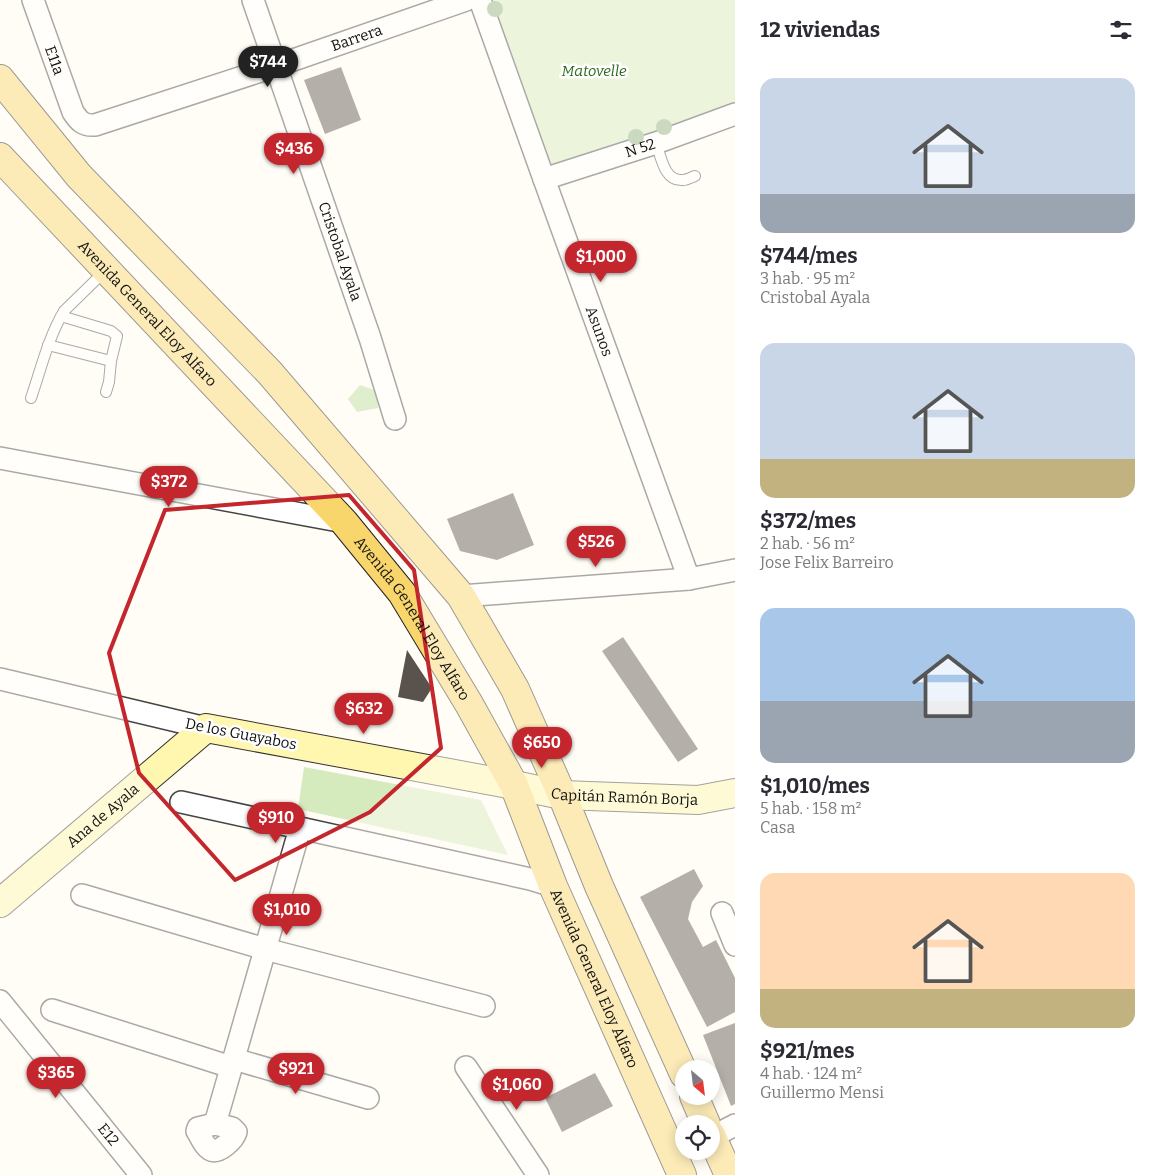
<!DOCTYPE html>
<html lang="es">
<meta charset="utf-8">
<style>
:root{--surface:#fff;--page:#f2f2f3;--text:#2b2b33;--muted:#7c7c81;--accent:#c4262e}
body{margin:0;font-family:Bitter,serif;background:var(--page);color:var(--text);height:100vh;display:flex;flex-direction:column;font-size:19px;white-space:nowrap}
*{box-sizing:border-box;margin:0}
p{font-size:16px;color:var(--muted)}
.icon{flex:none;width:28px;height:28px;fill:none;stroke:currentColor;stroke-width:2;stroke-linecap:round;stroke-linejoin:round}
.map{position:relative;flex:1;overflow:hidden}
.sheet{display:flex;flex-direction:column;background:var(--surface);width:425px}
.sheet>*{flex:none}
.needle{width:32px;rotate:152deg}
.fabs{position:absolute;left:675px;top:1060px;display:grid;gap:10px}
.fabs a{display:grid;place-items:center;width:45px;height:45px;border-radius:50%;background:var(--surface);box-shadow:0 2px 12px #0003;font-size:25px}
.price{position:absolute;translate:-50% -42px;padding:0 11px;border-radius:18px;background:var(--accent);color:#fff;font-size:16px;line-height:32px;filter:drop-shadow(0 1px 2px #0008)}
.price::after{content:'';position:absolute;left:50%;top:30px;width:15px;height:11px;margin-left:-8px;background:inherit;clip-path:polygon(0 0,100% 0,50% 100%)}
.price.on{background:#222;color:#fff}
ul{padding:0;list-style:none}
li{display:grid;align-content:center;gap:10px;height:265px;padding:0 25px}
li span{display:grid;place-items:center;height:155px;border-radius:15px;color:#555}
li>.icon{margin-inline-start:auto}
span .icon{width:90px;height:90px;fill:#fffc;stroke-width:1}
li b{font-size:21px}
h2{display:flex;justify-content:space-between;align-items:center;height:60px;padding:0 25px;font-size:21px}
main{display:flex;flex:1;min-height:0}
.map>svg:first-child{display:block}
.green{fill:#d5ebbd}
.forest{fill:#b9dc9c}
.building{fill:#5a524d}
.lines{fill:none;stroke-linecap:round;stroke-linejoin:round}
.lane-casing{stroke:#444;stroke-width:12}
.street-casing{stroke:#444;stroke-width:24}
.secondary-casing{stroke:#333;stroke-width:30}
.primary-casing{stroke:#222;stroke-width:30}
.lane{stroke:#fff;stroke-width:10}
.street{stroke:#fff;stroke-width:21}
.secondary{stroke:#fff6b0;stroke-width:28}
.primary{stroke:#f9d66b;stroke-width:28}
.tree{fill:#8dad7f}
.marked{fill:none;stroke:#c4262e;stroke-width:4;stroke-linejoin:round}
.labels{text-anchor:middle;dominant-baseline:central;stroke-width:5;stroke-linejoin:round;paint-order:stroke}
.street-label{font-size:15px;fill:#111;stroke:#fff}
.park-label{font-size:15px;font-style:italic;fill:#2f6b1f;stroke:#fff}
</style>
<main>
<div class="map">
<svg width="735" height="1175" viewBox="0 0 735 1175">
<rect width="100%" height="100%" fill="#fffdf5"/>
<path class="green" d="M485,0H735V111L545,175Z
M304,767L481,800L508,855L298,809Z"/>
<path class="forest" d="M360,385L377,391L378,408L357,412L348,399Z"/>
<path class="building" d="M341,67L361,120L325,134L304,80Z
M513,493L534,545L497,560L460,551L447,519Z
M623,637L698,749L678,762L602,651Z
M407,650L432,688L423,702L398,697Z
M694,869L703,886L692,902L688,919L703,947L716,940L735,978V1012L707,1027L640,897Z
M735,1023V1104L731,1106L703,1035Z
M595,1073L613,1106L562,1132L545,1098Z"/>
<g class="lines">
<g class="lane-casing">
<path id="lane" d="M656,143C661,156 664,182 683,180C687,180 692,177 695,176
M61,316L111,331L117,336L111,361L109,382L106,392
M48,345L111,361
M31,398C41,369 48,338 64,311L106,270"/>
</g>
<g class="street-casing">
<g id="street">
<path id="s1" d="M33,0L73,112C79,121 83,126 95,125L276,66L466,0"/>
<path id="s2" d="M253,0L370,338L395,419"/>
<path id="s3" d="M480,0L544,179L689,579"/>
<path id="s4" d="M544,179L656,143L735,114"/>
<path d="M0,458L344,522"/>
<path d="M461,596L689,579L735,570"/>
<path d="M0,679L206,728"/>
<path d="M181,802L300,828"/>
<path d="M82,895L265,949L484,1006"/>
<path d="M722,913L735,945"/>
<path id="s5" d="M0,1001L141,1175"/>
<path d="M52,1010L231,1067"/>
<path d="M234,1059L368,1098"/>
<path d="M466,1067L538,1175"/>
<path d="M215,1124L300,828L530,879L553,886"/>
<path d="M215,1124L232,1128L236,1132C234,1138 231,1141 226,1145C209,1159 205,1144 197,1131L198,1128Z"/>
<path d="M712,1137L735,1125"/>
</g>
</g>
<g class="secondary-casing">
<g id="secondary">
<path id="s6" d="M0,903L206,728L514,785L562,795L698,800L735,793"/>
</g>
</g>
<g class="primary-casing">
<g id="primary">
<path d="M0,79L79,176L270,373L461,596L515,689L562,795L599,886L684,1074"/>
<path id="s7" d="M0,157L344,522L402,593L469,704L514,785L553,886L682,1175"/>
<path d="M694,1096L706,1124"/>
<path d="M711,1135L729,1175"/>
</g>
</g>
<use href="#lane" class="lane"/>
<use href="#street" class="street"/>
<use href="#secondary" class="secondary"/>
<use href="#primary" class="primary"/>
</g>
<g class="tree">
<circle cx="495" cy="9" r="8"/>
<circle cx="664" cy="127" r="8"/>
<circle cx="636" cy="137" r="8"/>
</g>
<path d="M0 0H735V1175H0ZM349,495L414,570L441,748L370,812L235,880L139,773L109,653L165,510Z" fill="#fffdf5" fill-opacity=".55" fill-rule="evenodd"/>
<path class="marked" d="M349,495L414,570L441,748L370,812L235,880L139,773L109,653L165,510Z"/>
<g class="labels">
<g class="street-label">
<text stroke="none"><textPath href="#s1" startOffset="422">Barrera</textPath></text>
<text stroke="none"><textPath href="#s1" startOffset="64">E11a</textPath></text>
<text stroke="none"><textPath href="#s4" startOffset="101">N 52</textPath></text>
<text stroke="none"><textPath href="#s2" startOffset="266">Cristobal Ayala</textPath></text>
<text stroke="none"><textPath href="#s7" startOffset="215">Avenida General Eloy Alfaro</textPath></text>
<text stroke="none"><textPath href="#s3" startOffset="352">Asunos</textPath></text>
<text stroke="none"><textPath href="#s7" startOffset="620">Avenida General Eloy Alfaro</textPath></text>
<text transform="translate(241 734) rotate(11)">De los Guayabos</text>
<text stroke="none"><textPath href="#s6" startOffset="695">Capitán Ramón Borja</textPath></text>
<text stroke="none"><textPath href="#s6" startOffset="135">Ana de Ayala</textPath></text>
<text stroke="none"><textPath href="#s7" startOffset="1025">Avenida General Eloy Alfaro</textPath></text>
<text stroke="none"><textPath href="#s5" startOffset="172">E12</textPath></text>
</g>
<g class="park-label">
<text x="594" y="71">Matovelle</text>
</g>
</g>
</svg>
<div class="fabs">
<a><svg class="needle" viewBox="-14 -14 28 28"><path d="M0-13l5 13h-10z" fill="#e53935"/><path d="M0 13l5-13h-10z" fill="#7c7c81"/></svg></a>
<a><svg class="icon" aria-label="locate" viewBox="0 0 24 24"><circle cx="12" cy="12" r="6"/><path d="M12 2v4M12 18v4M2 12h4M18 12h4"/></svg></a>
</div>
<b class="price on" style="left:268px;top:88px">$744</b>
<b class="price" style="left:294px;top:175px">$436</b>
<b class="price" style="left:601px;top:283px">$1,000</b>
<b class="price" style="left:169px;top:508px">$372</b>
<b class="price" style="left:596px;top:568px">$526</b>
<b class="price" style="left:364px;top:735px">$632</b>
<b class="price" style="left:542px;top:769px">$650</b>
<b class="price" style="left:276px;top:844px">$910</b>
<b class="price" style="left:287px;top:936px">$1,010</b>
<b class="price" style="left:296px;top:1095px">$921</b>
<b class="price" style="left:56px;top:1099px">$365</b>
<b class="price" style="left:517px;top:1111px">$1,060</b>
</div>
<section class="sheet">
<h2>12 viviendas<svg class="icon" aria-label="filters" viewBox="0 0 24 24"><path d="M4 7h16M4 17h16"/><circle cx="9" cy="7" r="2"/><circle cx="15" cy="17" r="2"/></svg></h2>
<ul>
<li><span style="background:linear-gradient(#c9d6e8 75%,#9aa5b1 0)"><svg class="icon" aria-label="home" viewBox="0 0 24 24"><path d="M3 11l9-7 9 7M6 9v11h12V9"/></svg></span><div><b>$744/mes</b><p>3 hab. · 95 m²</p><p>Cristobal Ayala</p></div></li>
<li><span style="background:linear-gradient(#c9d6e8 75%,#c2b280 0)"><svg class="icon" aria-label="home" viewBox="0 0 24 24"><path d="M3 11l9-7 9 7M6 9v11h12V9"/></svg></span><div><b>$372/mes</b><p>2 hab. · 56 m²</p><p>Jose Felix Barreiro</p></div></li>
<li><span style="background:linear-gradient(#a9c7e8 60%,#9aa5b1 0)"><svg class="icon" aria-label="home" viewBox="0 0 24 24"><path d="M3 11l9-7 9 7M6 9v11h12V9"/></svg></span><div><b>$1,010/mes</b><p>5 hab. · 158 m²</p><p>Casa</p></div></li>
<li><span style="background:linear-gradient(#ffd9b3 75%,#c2b280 0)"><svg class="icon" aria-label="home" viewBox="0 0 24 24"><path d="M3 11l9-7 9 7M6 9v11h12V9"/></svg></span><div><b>$921/mes</b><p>4 hab. · 124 m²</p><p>Guillermo Mensi</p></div></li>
</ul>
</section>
</main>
